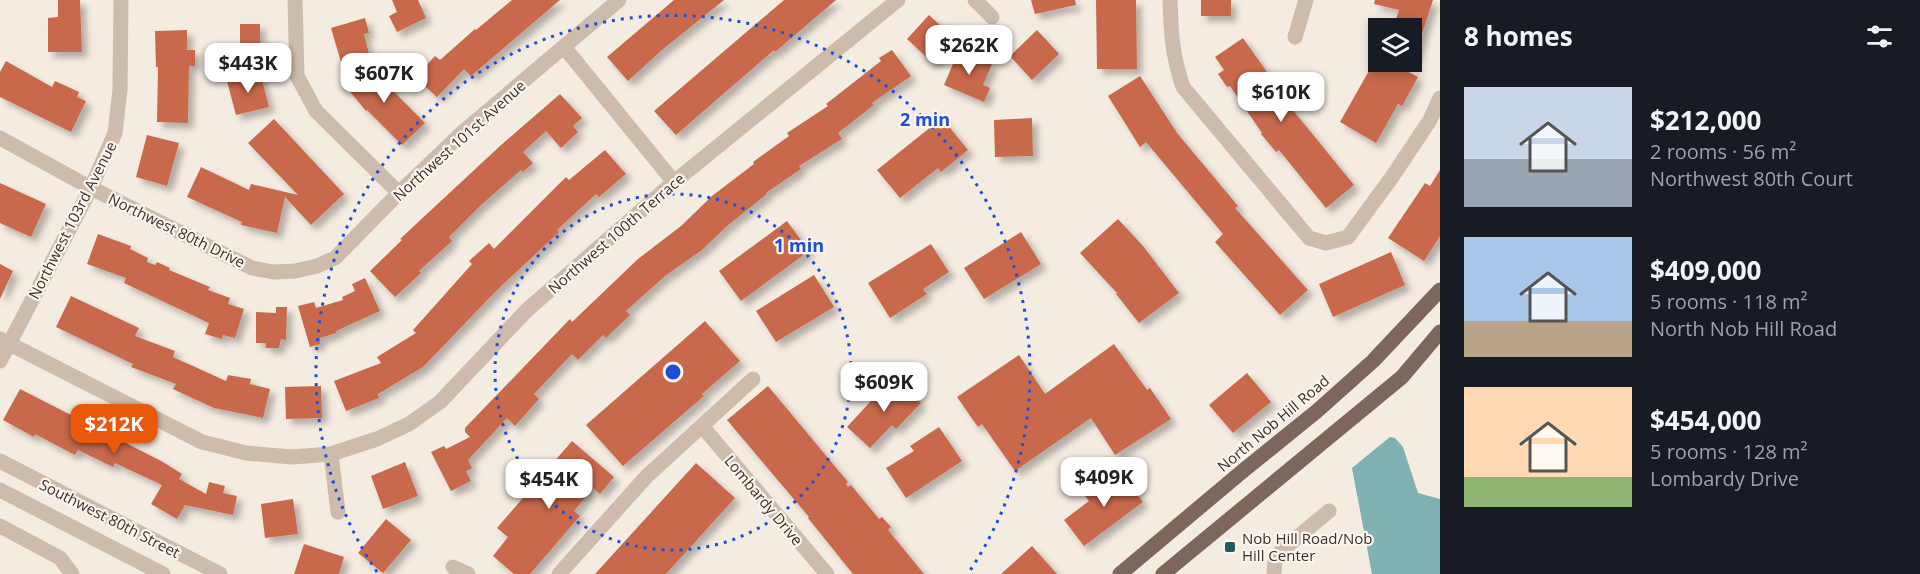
<!DOCTYPE html>
<meta charset="utf-8">
<style>
:root{--surface:#171b24;--page:#20242c;--text:#f1f3f6;--muted:#9ea1a6;--accent:#ea580c}
body{margin:0;font-family:"Open Sans",sans-serif;background:var(--page);color:var(--text);height:100vh;display:flex;flex-direction:column;font-size:22px;white-space:nowrap}
*{box-sizing:border-box;margin:0}
p{font-size:20px;color:var(--muted)}
.icon{flex:none;width:33px;height:33px;fill:none;stroke:currentColor;stroke-width:2;stroke-linecap:round;stroke-linejoin:round}
.map{position:relative;flex:1;overflow:hidden}
.details{display:flex;flex-direction:column;background:var(--surface);width:480px}
.details>*{flex:none}
.tools{position:absolute;left:1368px;top:18px;display:grid;gap:12px}
.tools a{display:grid;place-items:center;width:54px;height:54px;border-radius:0px;background:var(--surface);box-shadow:0 3px 9px #0003;font-size:30px}
.price{position:absolute;translate:-50% -51px;padding:0 14px;border-radius:12px;background:#fff;color:#222;font-size:20px;line-height:39px;filter:drop-shadow(0 2px 3px #0008)}
.price::after{content:'';position:absolute;left:50%;top:36px;width:18px;height:14px;margin-left:-9px;background:inherit;clip-path:polygon(0 0,100% 0,50% 100%)}
.price.active{background:var(--accent);color:#fff}
ul{padding:0;list-style:none}
li{display:flex;align-items:center;gap:18px;height:150px;padding:0 24px}
li span{display:grid;place-items:center;flex:none;width:168px;height:120px;border-radius:0px;color:#555}
li>.icon{margin-inline-start:auto}
span .icon{width:72px;height:72px;fill:#fffc;stroke-width:1}
li b{font-size:26px}
h2{display:flex;justify-content:space-between;align-items:center;height:72px;padding:0 24px;font-size:26px}
main{display:flex;flex:1;min-height:0}
.map>svg:first-child{display:block}
.water{fill:#7fb0b2}
.building{fill:#c8694b;filter:url(#shadow)}
.lines{fill:none;stroke-linecap:round;stroke-linejoin:round}
.minor{stroke:#cdbbac;stroke-width:15}
.major{stroke:#7d675c;stroke-width:15}
.ring{fill:none;stroke:#1d4ed8;stroke-width:3;stroke-dasharray:3 6}
.poi-dot{fill:#1f5a5e;stroke:#fbf5ee;stroke-width:2}
.labels{text-anchor:middle;dominant-baseline:central;stroke-width:4.5;stroke-linejoin:round;paint-order:stroke}
.street-label{font-size:15px;fill:#3b302b;stroke:#fbf5ee}
.poi-label{font-size:15px;fill:#3b302b;stroke:#fbf5ee;text-anchor:start}
.centre{fill:#1d4ed8;stroke:#fbf5ee;stroke-width:3}
.ring-label{font-size:18px;text-anchor:middle;font-weight:bold;fill:#1d4ed8;stroke:#fbf5ee;stroke-width:4.5;stroke-linejoin:round;paint-order:stroke}
</style>
<main>
<div class="map">
<svg width="1440" height="574" viewBox="0 0 1440 574">
<defs>
<filter id="shadow"><feDropShadow dx="5.5" dy="5.5" stdDeviation="3" flood-color="#0004"/></filter>
</defs>
<rect width="100%" height="100%" fill="#f4ebe1"/>
<path class="water" d="M1390,437L1395,438L1403,447L1418,493L1440,499V574H1372L1352,468Z"/>
<path class="building" d="M58,0H80L82,52H48V18L58,17Z
M392,0H418L426,18L397,32L389,16L397,12Z
M512,0H560L471,76L464,69L437,97L415,77L435,56L440,60L475,29L476,30Z
M674,0H724L662,50L628,81L607,57Z
M784,0H836L775,52L774,50L676,135L654,111Z
M1031,0H1075L1076,5L1035,14Z
M1096,0H1136L1137,69H1097Z
M1201,0H1231V16H1201Z
M1375,0H1433L1414,58L1412,57V28H1393L1399,10L1374,4Z
M929,15L955,39L933,63L907,39Z
M365,18L369,33L364,34L369,54L341,62L331,28Z
M240,24H260V59L226,60V47H240Z
M187,30V50H195V66H189L188,123L157,122L158,67H156L155,31Z
M1037,30L1059,54L1032,80L1010,56Z
M1243,38L1288,102L1287,103L1354,185L1326,208L1279,150L1276,152L1261,134L1262,133L1230,86L1227,87L1218,74L1224,70L1215,57Z
M892,50L911,76L872,103L874,105L838,133L842,139L799,166L801,169L766,193L767,194L727,226L702,250L665,276L626,311L630,315L606,338L603,335L578,360L572,354L534,394L539,399L515,426L507,418L468,460L472,468L466,471L471,481L451,491L431,452L444,446L446,449L470,437L465,432V428L570,319L572,322L638,259L681,226L712,196L754,164L753,162L789,136L787,133L828,106L826,104L881,61L879,58Z
M959,50L992,64L983,85L990,88L984,102L944,85Z
M6,61L52,87L55,81L79,92L77,97L86,101L71,132L0,97V72Z
M369,62L396,94L425,123L402,145L367,110L366,111L343,83Z
M1374,62H1390L1418,77L1402,106L1398,104L1376,143L1340,122Z
M260,72L269,107L236,115L227,81Z
M1140,76L1177,133L1238,206L1235,208L1308,290L1280,315L1215,242L1223,234L1146,142L1140,147L1108,96Z
M560,94L582,118L573,126L578,132L561,148L546,131L523,152L533,163L523,172L521,170L480,206L449,237L452,241L419,271L421,273L395,297L370,271L402,240L400,239L500,146Z
M942,118L968,150L941,172L938,168L900,198L877,170Z
M1032,118L1033,156L995,157L994,120Z
M274,119L344,194L311,225L285,197L277,233L241,225L242,222L187,197L201,167L249,190L251,184L298,195L248,143Z
M147,135L179,143L167,186L136,177Z
M605,150L626,174L599,197L596,194L557,230L559,232L497,290L423,367L378,394L379,398L346,411L334,381L381,363L377,357L416,333L413,330L472,264L469,261L489,243L494,249L566,177L569,180Z
M1440,170V236L1424,261L1388,238L1425,183L1430,186Z
M0,183L46,204L31,237L0,223Z
M1118,219L1143,246L1179,293L1139,323L1116,294L1117,293L1080,253Z
M787,221L809,251L741,301L719,271Z
M1021,232L1041,264L984,299L964,268Z
M98,234L131,246L130,249L148,258L147,262L155,265L157,262L170,268L169,270L210,287L208,290L230,298L228,304L244,309L235,338L223,335L222,339L205,334L209,323L124,283L126,278L87,264Z
M931,244L949,272L923,289L927,294L890,318L868,283Z
M1391,252L1405,285L1333,317L1319,284Z
M0,264L13,271L0,299Z
M814,275L834,307L776,342L756,311Z
M365,278L380,311L336,331V333L320,338V344L310,347L298,306L314,302L316,308L343,300L342,297L355,291L352,284Z
M71,296L139,328L135,336L175,351L173,357L226,381L228,375L251,379L250,384L270,389L263,418L214,408L173,389L176,384L131,367L133,364L56,327Z
M276,307H287L286,340L281,339L279,348H266V343H256V312L276,313Z
M705,321L740,361L702,394L704,396L623,466L586,425Z
M1114,344L1147,390L1150,388L1171,419L1115,455L1091,418L1015,471L982,424L978,427L957,397L1019,355L1045,394Z
M1247,373L1271,402L1233,433L1209,405Z
M893,377L921,403L896,429L892,425L870,448L847,427Z
M321,386L322,418L286,419L285,387Z
M768,386L848,482L846,484L848,487L851,485L879,519L882,517L891,527L888,530L924,574H853L808,518L809,517L727,420Z
M20,389L163,462L182,474L179,479L206,494L209,482L225,486L223,493L237,496L233,515L185,505L177,519L151,504L162,485L115,463L113,467L78,450L75,455L35,434L34,437L3,420Z
M939,427L962,461L906,498L886,468L914,451L910,446Z
M572,441L614,477L600,494L593,488L574,511L580,516L530,574H514L493,556L508,537L497,528Z
M405,462L418,496L383,509L371,476Z
M696,463L735,498L666,574H595Z
M1119,470L1143,502L1084,546L1064,520L1089,501L1085,496Z
M293,499L298,534L265,538L261,504Z
M386,519L411,540L383,573L358,553Z
M304,544L344,557L339,574H294Z
M1032,546L1057,574H1001Z"/>
<g class="lines">
<path class="minor" d="M295,0L297,76L316,111L399,193
M975,0L992,17
M1170,0C1171,33 1172,55 1183,87L1309,238L1326,243L1348,237L1392,177L1430,120L1440,98
M1295,37L1306,0
M564,47L674,182
M0,138L91,188L252,268L273,272L295,271L317,266L335,258L399,193L463,132L619,0
M0,339L202,442L246,453L292,457L331,454L377,439L409,424L440,402L527,310L674,182L898,0
M0,361L91,188L115,133L120,89L121,0
M702,426L827,574
M331,454L338,512
M0,461L220,574
M0,490L163,574
M0,526L60,558L72,574
M453,567L468,574
M559,574L647,476L753,379
M1274,574L1275,561L1281,551L1329,511"/>
<path class="major" d="M1120,574L1244,470L1317,411L1373,361L1440,290
M1163,574L1402,377L1440,332"/>
</g>
<g class="ring">
<circle cx="673" cy="372" r="178"/>
<path d="M377 572A357 357 0 1 1 969 572"/>
</g>
<rect class="poi-dot" x="1224" y="541" width="12" height="12" rx="3"/>
<g class="labels">
<g class="street-label">
<text transform="translate(459 140) rotate(-42)">Northwest 101st Avenue</text>
<text transform="translate(72 220) rotate(-63)">Northwest 103rd Avenue</text>
<text transform="translate(177 230) rotate(26)">Northwest 80th Drive</text>
<text transform="translate(616 233) rotate(-41)">Northwest 100th Terrace</text>
<text transform="translate(1273 423) rotate(-40)">North Nob Hill Road</text>
<text transform="translate(764 500) rotate(50)">Lombardy Drive</text>
<text transform="translate(110 518) rotate(27)">Southwest 80th Street</text>
</g>
<g class="poi-label">
<text x="1242" y="538">Nob Hill Road/Nob<tspan x="1242" dy="17">Hill Center</tspan></text>
</g>
</g>
<circle cx="673" cy="372" r="9" class="centre"/>
<g class="ring-label">
<text x="925" y="126">2 min</text>
<text x="799" y="252">1 min</text>
</g>
</svg>
<div class="tools">
<a><svg class="icon" aria-label="layers" viewBox="0 0 24 24"><path d="M12 4l9 5-9 5-9-5zM3 14l9 5 9-5"/></svg></a>
</div>
<b class="price" style="left:969px;top:76px">$262K</b>
<b class="price" style="left:248px;top:94px">$443K</b>
<b class="price" style="left:384px;top:104px">$607K</b>
<b class="price" style="left:1281px;top:123px">$610K</b>
<b class="price" style="left:884px;top:413px">$609K</b>
<b class="price active" style="left:114px;top:455px">$212K</b>
<b class="price" style="left:1104px;top:508px">$409K</b>
<b class="price" style="left:549px;top:510px">$454K</b>
</div>
<section class="details">
<h2>8 homes<svg class="icon" aria-label="filters" viewBox="0 0 24 24"><path d="M4 7h16M4 17h16"/><circle cx="9" cy="7" r="2"/><circle cx="15" cy="17" r="2"/></svg></h2>
<ul>
<li><span style="background:linear-gradient(#c9d6e8 60%,#9aa5b1 0)"><svg class="icon" aria-label="home" viewBox="0 0 24 24"><path d="M3 11l9-7 9 7M6 9v11h12V9"/></svg></span><div><b>$212,000</b><p>2 rooms · 56 m²</p><p>Northwest 80th Court</p></div></li>
<li><span style="background:linear-gradient(#a9c7e8 70%,#b9a48a 0)"><svg class="icon" aria-label="home" viewBox="0 0 24 24"><path d="M3 11l9-7 9 7M6 9v11h12V9"/></svg></span><div><b>$409,000</b><p>5 rooms · 118 m²</p><p>North Nob Hill Road</p></div></li>
<li><span style="background:linear-gradient(#ffd9b3 75%,#8fb573 0)"><svg class="icon" aria-label="home" viewBox="0 0 24 24"><path d="M3 11l9-7 9 7M6 9v11h12V9"/></svg></span><div><b>$454,000</b><p>5 rooms · 128 m²</p><p>Lombardy Drive</p></div></li>
</ul>
</section>
</main>
